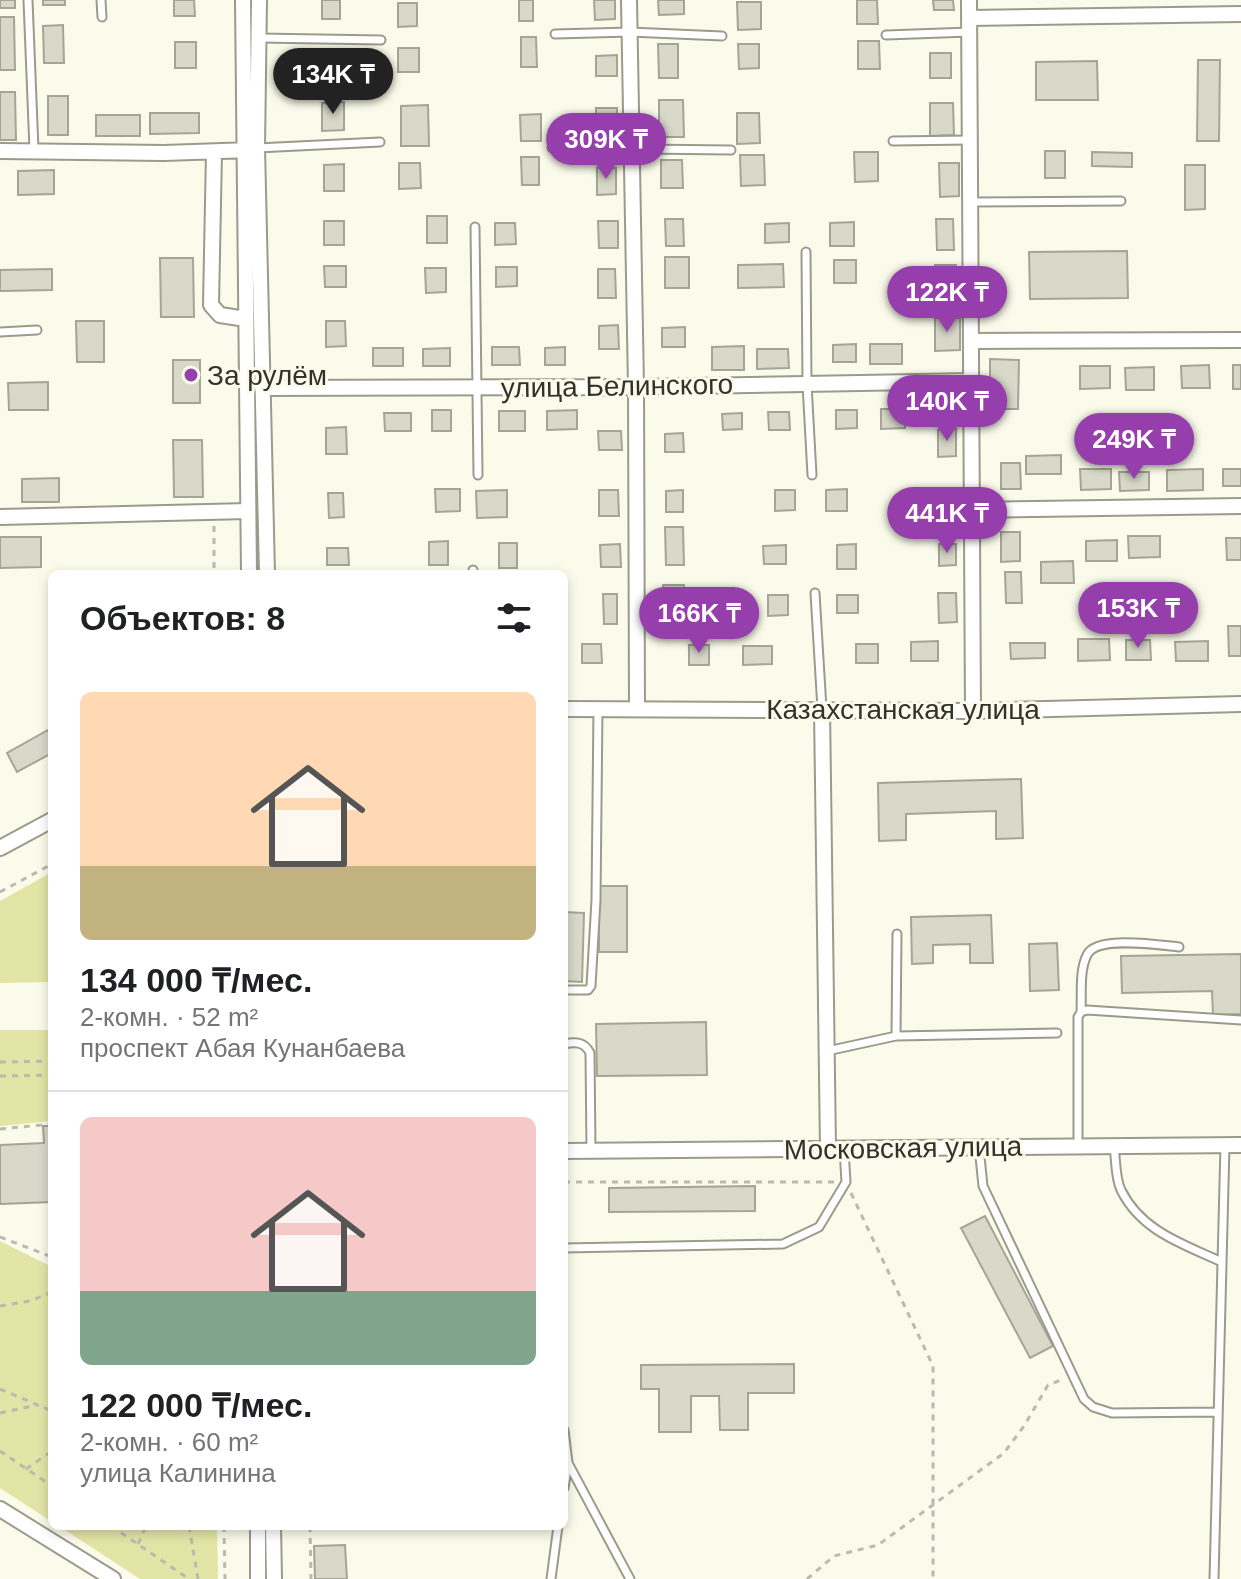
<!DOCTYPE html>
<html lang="ru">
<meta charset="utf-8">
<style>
:root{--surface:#fff;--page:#f2f2f2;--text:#202124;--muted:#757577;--line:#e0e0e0;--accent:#963fac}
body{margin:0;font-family:Helvetica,sans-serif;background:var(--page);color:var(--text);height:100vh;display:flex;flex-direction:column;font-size:30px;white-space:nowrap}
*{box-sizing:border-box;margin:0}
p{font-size:26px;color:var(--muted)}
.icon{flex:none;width:44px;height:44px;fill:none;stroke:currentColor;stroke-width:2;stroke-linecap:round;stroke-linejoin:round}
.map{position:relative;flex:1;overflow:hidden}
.panel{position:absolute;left:48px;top:570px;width:520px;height:960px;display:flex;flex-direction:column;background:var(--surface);border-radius:12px;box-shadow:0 4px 12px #0003}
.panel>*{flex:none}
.price{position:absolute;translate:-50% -68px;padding:0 18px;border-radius:28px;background:var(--accent);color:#fff;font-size:26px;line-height:52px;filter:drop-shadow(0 2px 4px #0008)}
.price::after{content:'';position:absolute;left:50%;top:48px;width:24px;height:18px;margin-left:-12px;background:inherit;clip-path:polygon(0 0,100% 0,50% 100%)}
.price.active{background:#222;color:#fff}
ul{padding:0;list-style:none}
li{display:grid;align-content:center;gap:16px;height:424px;padding:0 32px}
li+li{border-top:2px solid var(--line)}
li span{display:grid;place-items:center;height:248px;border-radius:12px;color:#555}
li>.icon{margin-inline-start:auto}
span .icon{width:144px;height:144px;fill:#fffc;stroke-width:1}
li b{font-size:34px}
h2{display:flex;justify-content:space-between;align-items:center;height:96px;padding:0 32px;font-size:34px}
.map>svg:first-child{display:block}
.green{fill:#e3e5a7}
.building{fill:#d8d9c9;stroke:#a4a595;stroke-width:2}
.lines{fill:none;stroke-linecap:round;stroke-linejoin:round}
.service-casing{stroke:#9a9b8b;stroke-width:11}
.minor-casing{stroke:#9a9b8b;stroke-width:18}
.path{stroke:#babbad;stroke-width:3;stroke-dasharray:6 6;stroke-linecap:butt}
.service{stroke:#fff;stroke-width:7}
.minor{stroke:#fff;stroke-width:14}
.poi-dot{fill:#963fac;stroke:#fafbea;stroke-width:3}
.labels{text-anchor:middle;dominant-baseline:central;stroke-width:6;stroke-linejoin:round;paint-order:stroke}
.poi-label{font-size:28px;fill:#31322b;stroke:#fafbea;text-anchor:start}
.street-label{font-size:28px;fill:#31322b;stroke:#fafbea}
</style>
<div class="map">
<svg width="1241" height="1579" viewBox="0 0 1241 1579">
<rect width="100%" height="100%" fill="#fafbea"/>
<path class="green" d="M52,872V982L0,983V901Z
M0,1030H52V1121L0,1126Z
M0,1241L52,1267V1522L0,1488Z
M59,1526H217L218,1579H140Z"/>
<path class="building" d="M0,0H15V8H0Z
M43,0H65V5H43Z
M174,0H194L195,16H174Z
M322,0H340V19H322Z
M519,0H533V21H519Z
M594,0H615V19L595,20Z
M658,0H684V14L659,15Z
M857,0H877L878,24H857Z
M933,0H953L954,10H934Z
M737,2H761V29L738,30Z
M398,3H417V26L398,27Z
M0,17H14L15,70H0Z
M63,25L64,63H44L43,26Z
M521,37H536L537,67H521Z
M858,41H879L880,69H858Z
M175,42H196V68H175Z
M658,44H678V78H659Z
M738,44H759V68L739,69Z
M398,48H419V72H398Z
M930,53H951V78H930Z
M322,54H343V79H323Z
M617,55V76H596V56Z
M1198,60H1220L1219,141H1197Z
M1097,61L1098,100H1036V62Z
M0,92H15L16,140H0Z
M48,96H68V135H48Z
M659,100H683L684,137H659Z
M344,102V130L322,131V103Z
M930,103H953L954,135L930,136Z
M428,105L429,146H401V106Z
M596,108H617V128H596Z
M150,113H199V133L150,134Z
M737,113H759L760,143L737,144Z
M541,114V141H521L520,115Z
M96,115H140V136H96Z
M1045,151H1065V178H1045Z
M854,152H878V181L855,182Z
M1092,152L1132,153V167L1092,166Z
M740,155H764L765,185L741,186Z
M521,157H539V185H522Z
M661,160H682L683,188H661Z
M399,163H420L421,188L399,189Z
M939,163H959V196L940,197Z
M344,164V191H324V165Z
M1185,165H1205V209L1185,210Z
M597,168H616V194L597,195Z
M54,170V194L18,195V171Z
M427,216H447V243H427Z
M665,219H683L684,246H666Z
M936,219H953L954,250H937Z
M324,221H344V245H324Z
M598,221H618V248H599Z
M854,222V246H830V223Z
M495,223H515L516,244L495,245Z
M789,223V242L765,243V224Z
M1127,251L1128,298L1030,299L1029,252Z
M665,257H689V288H665Z
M160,258H193L194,317H161Z
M834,260H856V283H834Z
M783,264L784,287L738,288V265Z
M935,265H956V294L936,295Z
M324,266H346V287H325Z
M496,267H517V286L496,287Z
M425,268H446V292L426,293Z
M52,269V290L0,291V270Z
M598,269H615L616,298H598Z
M935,318H960V350L935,351Z
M76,321H104V362H77Z
M326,321H345L346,346L326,347Z
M618,325L619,349H599V326Z
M685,327V347H662V328Z
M856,344V362H833V345Z
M870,344H902V364H870Z
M744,346V370H712V347Z
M492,347H519L520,365H492Z
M565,347V365H545V348Z
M373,348H403V366H373Z
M450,348V366H423V349Z
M757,349H788L789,368L757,369Z
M990,359L1019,360L1018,409H990Z
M173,360H200V403H173Z
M1209,365L1210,388H1182L1181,366Z
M1233,365H1241V389H1233Z
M1080,366H1110V388L1080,389Z
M1154,367V390H1126L1125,368Z
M48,382V410H9L8,383Z
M881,409H905V428L881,429Z
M432,410H451V431H432Z
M577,410V429L547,430V411Z
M836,410H857V428L836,429Z
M499,411H525V431H499Z
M768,412H789L790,430H769Z
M384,413H411V431H385Z
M742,413V429L723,430L722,414Z
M346,427L347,454H326V428Z
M956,429V456L938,457V430Z
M598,431H621L622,450H599Z
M683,433L684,452H665V434Z
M173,440H202L203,497H174Z
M1061,455V474H1026V456Z
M1001,463H1020L1021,489H1001Z
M1080,469H1111V489L1081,490Z
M1203,469V490L1167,491V470Z
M1223,469H1241V486H1223Z
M1119,472H1149V490L1120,491Z
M59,478V502H22V479Z
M956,488L957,516L940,517L939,489Z
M435,489H460V511L436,512Z
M847,489V511H826V490Z
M507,490V517L477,518L476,491Z
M599,490H618L619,516H599Z
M683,490V512H666V491Z
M775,490H795V510L775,511Z
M328,493H343L344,517L329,518Z
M665,527H683L684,565H666Z
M1001,532H1020V561L1001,562Z
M1128,536H1160V557L1129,558Z
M0,537H41V567L0,568Z
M1226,538H1241V560H1227Z
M1117,540V561H1086V541Z
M448,541V565H429V542Z
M499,543H517V568H499Z
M620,544L621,567H601L600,545Z
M856,544V569H837V545Z
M939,544H956V565L939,566Z
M786,545V564H764L763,546Z
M327,548H348L349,565H327Z
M1073,561L1074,583H1041V562Z
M1005,572H1021L1022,603H1006Z
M663,585H684L685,616H664Z
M938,593H956L957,622L939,623Z
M603,594H617V624H604Z
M768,595H788V615L768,616Z
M837,595H858V613H837Z
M1228,626H1241V656H1229Z
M1078,639H1109L1110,660L1078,661Z
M1126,640H1150L1151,660H1126Z
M938,641V661H911V642Z
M1208,641V661H1176L1175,642Z
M1010,643H1045V658L1011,659Z
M582,644H601L602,663H582Z
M856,644H878V663H856Z
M689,645H709V665H689Z
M743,646H772V664L743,665Z
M48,730L52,736V753L17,772L7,753Z
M1021,779L1023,838L996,839V811L906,814V840L879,841L878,783Z
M599,886H627V952H599Z
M564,912L584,913L582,982L564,981Z
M991,915L993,963H970V944L933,945V963L912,964L911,917Z
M1057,943L1059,990L1030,991L1029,944Z
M1241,954V1014L1213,1015L1212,991L1122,993L1121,956Z
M706,1022L707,1075L597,1076L596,1024Z
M43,1126H52V1202L0,1204V1145L44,1143Z
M755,1186V1211L609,1212V1188Z
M985,1216L1053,1346L1030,1358L961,1228Z
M794,1364V1393H748V1430H720L719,1396H691V1432H659V1389H641V1365Z
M345,1545L347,1579H315L314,1546Z"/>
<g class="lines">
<g class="service-casing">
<path id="service" d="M28,0L34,150
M101,0L102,17
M555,34L630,32L722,36
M886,35L970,32
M259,38L381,40
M893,141L970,140
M257,148L380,142
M552,148L731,150
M971,202L1121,201
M475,227L478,475
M806,252L807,384L812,475
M0,332L37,330
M473,570V574
M815,593L822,709
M564,990H588L591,986L596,900L598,708
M1081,1012C1082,994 1079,971 1087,955C1096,935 1159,945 1179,947
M896,1036L897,934
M564,1044C575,1042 584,1041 590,1053L591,1151
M827,1051L896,1036L1057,1033
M1078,1146V1017L1081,1012L1087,1010L1241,1020
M1114,1146C1116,1159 1115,1178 1121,1190C1141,1231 1183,1244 1222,1262
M979,1147L983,1186L1084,1399L1093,1407L1112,1413L1218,1412
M564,1248L783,1244L819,1227L846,1182L844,1149
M564,1430L568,1463L564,1488
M568,1463L630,1579
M551,1579L558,1526
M1214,1579L1225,1145"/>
</g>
<g class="minor-casing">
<path id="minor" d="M243,0L249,574
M259,0L257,148L267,574
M629,0L636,387L637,708
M969,0L973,711
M969,18L1241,14
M0,151L164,153L251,150
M214,152L211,305L220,315L246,319
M972,341L1241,340
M262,388L636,387L972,381
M973,510L1241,506
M0,517L248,511
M564,709L973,711L1241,704
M822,709L828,1149
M0,848L52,820
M564,1151L1241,1145
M0,1509L113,1579
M258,1526V1579
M273,1526L274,1579"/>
</g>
<path class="path" d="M214,526V574
M0,892L52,864
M0,1062L52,1061
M0,1076L52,1075
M0,1129L52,1124
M564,1182H834
M851,1193L933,1366V1579
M0,1237L52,1257
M0,1306L30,1301L52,1292
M0,1389L52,1411
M0,1413L38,1405
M0,1451L52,1486
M26,1469L52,1451
M111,1526L189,1579
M189,1526L198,1579
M224,1526L225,1579
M310,1526L311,1579
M138,1544L146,1526
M807,1579L834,1556L878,1545L1004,1453L1024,1426L1048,1385L1064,1379"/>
<use href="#service" class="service"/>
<use href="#minor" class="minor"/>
</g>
<circle class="poi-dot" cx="191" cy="375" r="8"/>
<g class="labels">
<g class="poi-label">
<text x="207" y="375">За рулём</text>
</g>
<g class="street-label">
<text transform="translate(617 386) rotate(-1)">улица Белинского</text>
<text x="903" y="709">Казахстанская улица</text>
<text transform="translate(903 1148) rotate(-1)">Московская улица</text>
</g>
</g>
</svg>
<b class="price active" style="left:333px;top:116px">134K ₸</b>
<b class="price" style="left:606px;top:181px">309K ₸</b>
<b class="price" style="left:947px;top:334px">122K ₸</b>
<b class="price" style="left:947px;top:443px">140K ₸</b>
<b class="price" style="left:1134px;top:481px">249K ₸</b>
<b class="price" style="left:947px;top:555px">441K ₸</b>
<b class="price" style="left:1138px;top:650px">153K ₸</b>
<b class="price" style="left:699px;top:655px">166K ₸</b>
<section class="panel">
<h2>Объектов: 8<svg class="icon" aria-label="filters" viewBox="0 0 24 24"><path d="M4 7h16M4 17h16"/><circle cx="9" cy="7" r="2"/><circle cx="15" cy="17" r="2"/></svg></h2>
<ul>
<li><span style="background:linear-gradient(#ffd9b3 70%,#c2b280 0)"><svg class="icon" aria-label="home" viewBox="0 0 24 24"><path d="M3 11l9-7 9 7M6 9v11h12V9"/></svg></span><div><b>134 000 ₸/мес.</b><p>2-комн. · 52 m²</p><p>проспект Абая Кунанбаева</p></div></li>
<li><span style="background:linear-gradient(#f6c9c9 70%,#7fa58c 0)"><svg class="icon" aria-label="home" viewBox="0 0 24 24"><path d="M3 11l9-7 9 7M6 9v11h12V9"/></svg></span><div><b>122 000 ₸/мес.</b><p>2-комн. · 60 m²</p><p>улица Калинина</p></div></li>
</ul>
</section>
</div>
